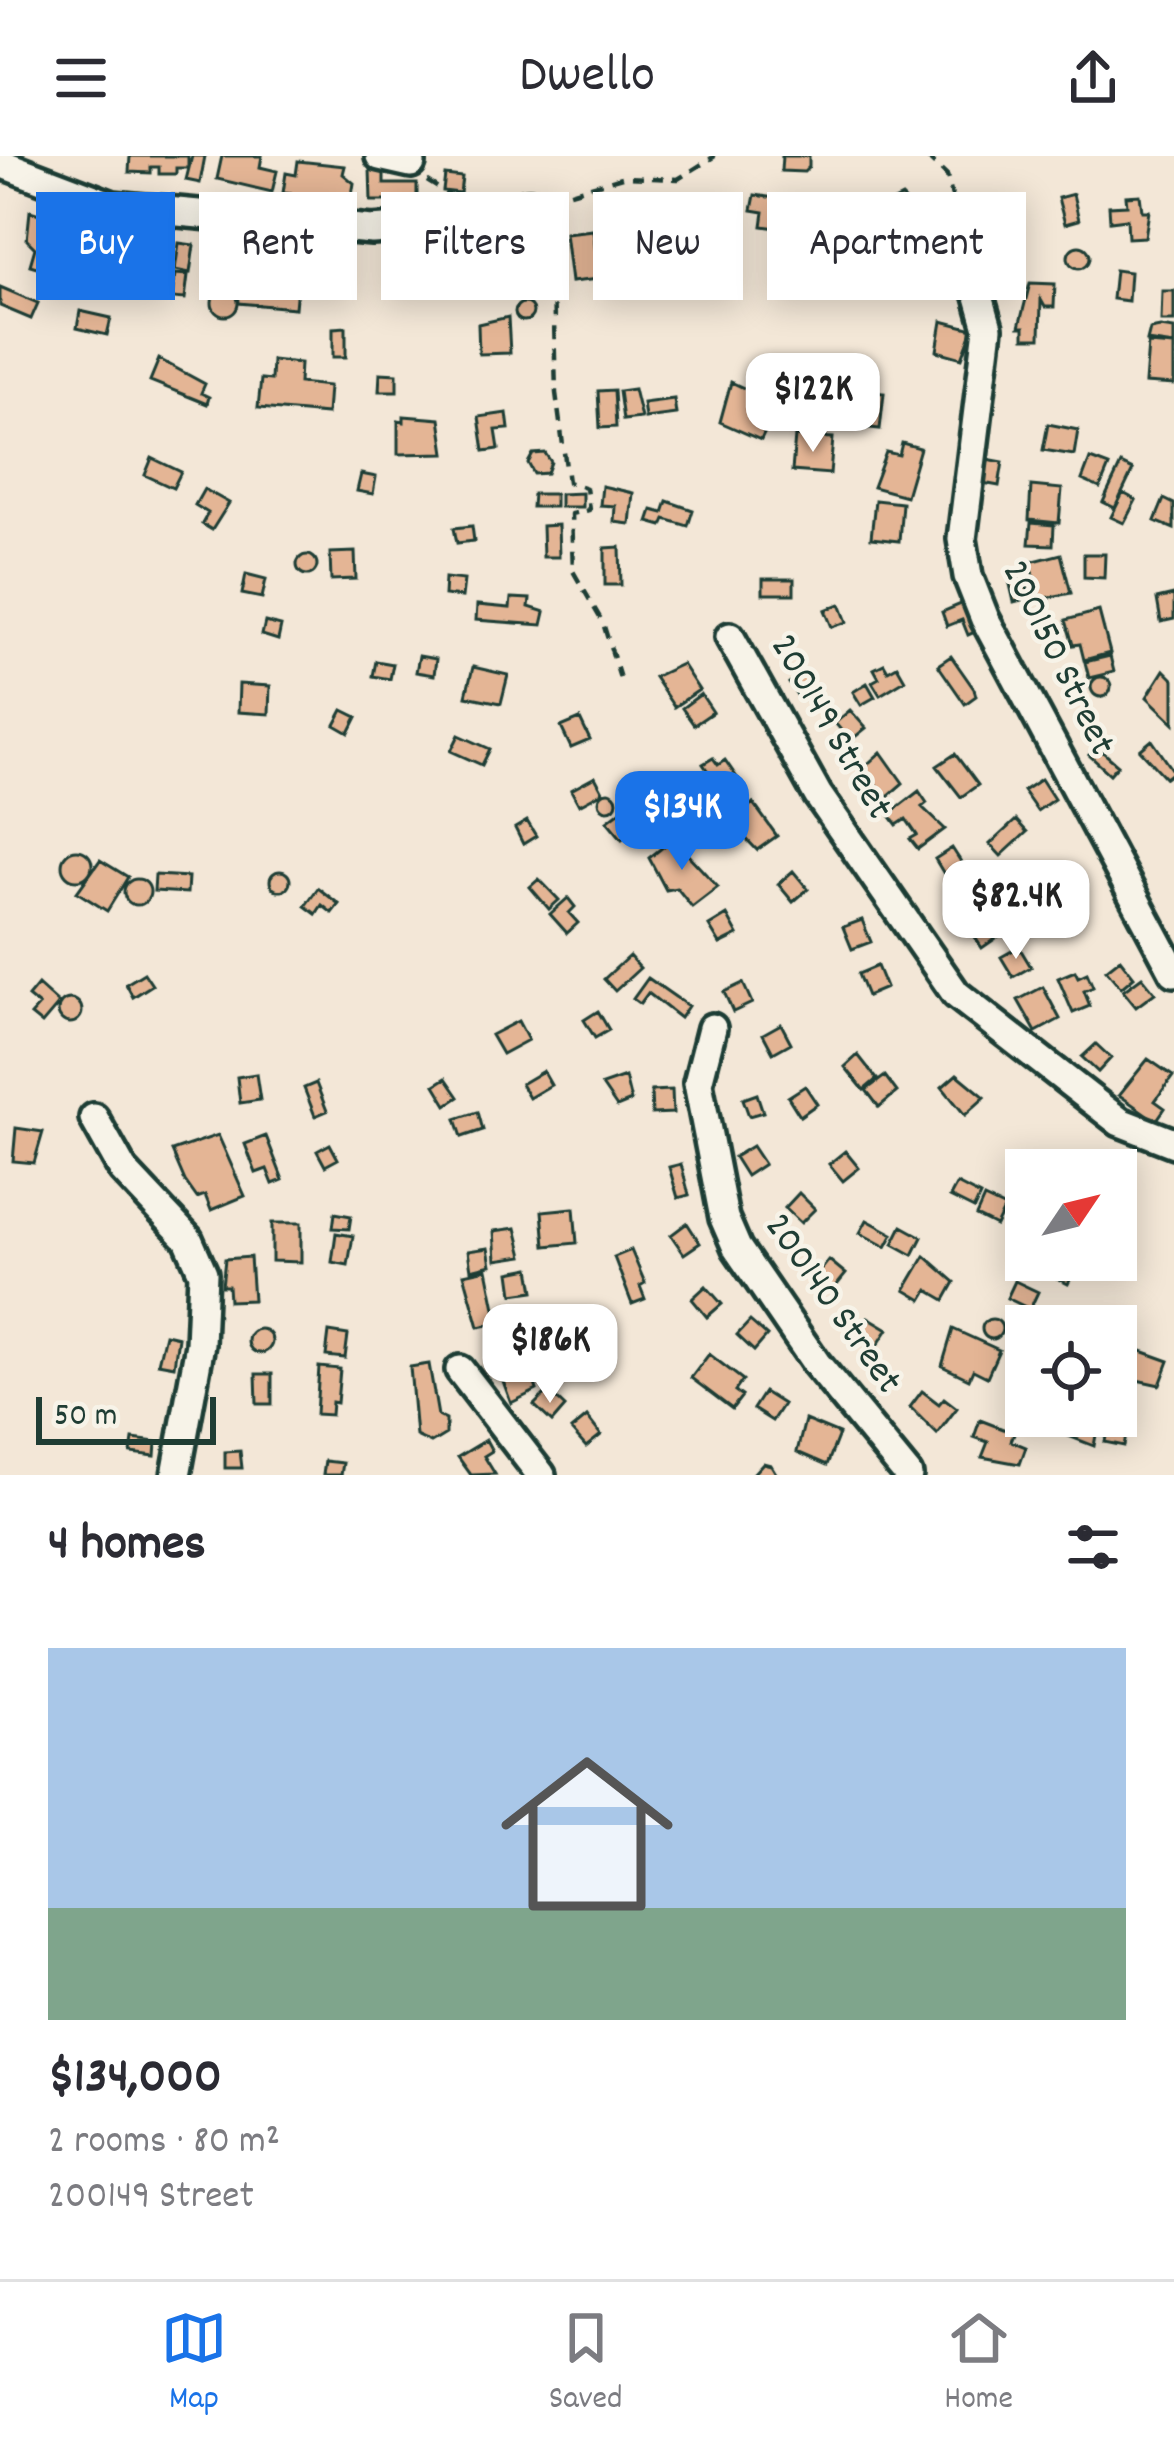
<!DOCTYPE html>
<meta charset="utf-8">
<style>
:root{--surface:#fff;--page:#f2f2f3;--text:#2b2b33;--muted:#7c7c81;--line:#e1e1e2;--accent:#1a73e8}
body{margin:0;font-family:Dekko,sans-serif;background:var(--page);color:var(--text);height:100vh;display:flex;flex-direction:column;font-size:45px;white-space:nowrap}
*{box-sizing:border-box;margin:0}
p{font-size:39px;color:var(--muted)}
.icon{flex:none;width:66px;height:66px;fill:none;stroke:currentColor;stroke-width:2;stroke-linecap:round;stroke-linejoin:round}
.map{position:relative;height:1319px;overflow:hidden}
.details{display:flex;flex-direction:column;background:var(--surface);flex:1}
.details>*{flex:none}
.guide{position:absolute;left:36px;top:36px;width:1104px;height:108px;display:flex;gap:24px}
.needle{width:78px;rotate:55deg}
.controls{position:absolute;left:1005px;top:993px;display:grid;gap:24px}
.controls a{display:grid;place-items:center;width:132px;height:132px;border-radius:0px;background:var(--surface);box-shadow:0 6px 30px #0003;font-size:60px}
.scale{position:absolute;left:36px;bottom:30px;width:180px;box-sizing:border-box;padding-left:12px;border:6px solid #1f3d34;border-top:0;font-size:33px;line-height:42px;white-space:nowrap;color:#1f3d34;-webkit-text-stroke:9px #f7f3e8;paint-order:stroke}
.price{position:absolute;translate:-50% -102px;padding:0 27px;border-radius:24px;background:#fff;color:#222;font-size:39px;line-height:78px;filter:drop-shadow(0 3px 6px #0008)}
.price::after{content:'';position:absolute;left:50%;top:72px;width:36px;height:27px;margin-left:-18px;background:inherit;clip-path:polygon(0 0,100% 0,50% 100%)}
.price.active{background:var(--accent);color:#fff}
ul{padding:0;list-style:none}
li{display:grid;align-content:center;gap:24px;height:636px;padding:0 48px}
li span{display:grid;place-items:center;height:372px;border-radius:0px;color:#555}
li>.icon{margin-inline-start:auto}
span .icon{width:216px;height:216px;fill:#fffc;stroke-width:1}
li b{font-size:51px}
h2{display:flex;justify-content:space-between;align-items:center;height:144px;padding:0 48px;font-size:51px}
.pill{padding:0 42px;border-radius:0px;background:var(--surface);box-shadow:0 6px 30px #0003;font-size:42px;line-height:108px}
.pill.active{background:var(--accent);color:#fff}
header{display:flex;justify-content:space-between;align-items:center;height:156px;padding:0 48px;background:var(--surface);font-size:54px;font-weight:600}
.tabs{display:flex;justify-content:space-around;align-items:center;height:168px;border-top:3px solid var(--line);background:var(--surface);font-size:33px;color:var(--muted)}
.tabs a{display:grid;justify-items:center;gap:6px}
.tabs .active{color:var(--accent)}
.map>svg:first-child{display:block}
.building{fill:#e4b595;stroke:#1f3d34;stroke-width:3}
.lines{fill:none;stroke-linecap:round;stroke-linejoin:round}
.minor-casing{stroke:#1f3d34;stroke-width:36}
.path{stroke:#1f3d34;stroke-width:4.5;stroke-dasharray:12 9;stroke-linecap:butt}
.minor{stroke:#f7f3e8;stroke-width:27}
.labels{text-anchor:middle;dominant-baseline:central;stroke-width:9;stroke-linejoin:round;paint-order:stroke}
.street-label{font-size:39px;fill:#1f3d34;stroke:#f7f3e8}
</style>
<header><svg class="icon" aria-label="menu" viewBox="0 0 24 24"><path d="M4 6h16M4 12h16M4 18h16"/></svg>Dwello<svg class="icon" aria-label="share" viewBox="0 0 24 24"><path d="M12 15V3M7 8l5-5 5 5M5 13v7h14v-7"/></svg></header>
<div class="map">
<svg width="1174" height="1319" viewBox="0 0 1174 1319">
<rect width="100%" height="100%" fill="#f3e7d7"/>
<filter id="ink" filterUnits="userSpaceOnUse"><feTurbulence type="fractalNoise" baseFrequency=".00833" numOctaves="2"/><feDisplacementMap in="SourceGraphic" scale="24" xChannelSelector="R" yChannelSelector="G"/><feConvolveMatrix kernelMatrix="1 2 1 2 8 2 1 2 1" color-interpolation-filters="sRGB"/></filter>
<g filter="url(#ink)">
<path class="building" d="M130,0H188V12H176V18H159V11H151V17L129,16Z
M192,0H205L200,27L186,24Z
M222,0H262L260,11L277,15L272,36L217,23Z
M782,0H809V11L804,16L781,15Z
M298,5L345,10L343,18L354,27L351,45L333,42L331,50L308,45L309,39L283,37L286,17L296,19Z
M370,13H384V28H417V45H371Z
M445,19L462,21L460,37L443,35Z
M1073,38L1079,64L1065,68L1058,42Z
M755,39L781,43L777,72L762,70L764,56L752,54Z
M1140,39L1142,55H1149L1145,81L1128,82L1127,63L1110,65L1109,50L1127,49L1126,40Z
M902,41L910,49L908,61L902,74L890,75L884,50Z
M725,54L727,70L674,77L672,60Z
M30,55L78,70L63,119L30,109L35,92L27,84Z
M997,57L1005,84L991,88L983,61Z
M922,59L942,77L926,95L906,77Z
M593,74L599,123L571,126L565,77Z
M101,77L140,86L137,100L97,92Z
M637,78L642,120L602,124L597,91Z
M532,86L534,120H519L517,87Z
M179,87L194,89L190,117L175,114Z
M75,89L90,93L81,125L66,121Z
M1068 101a11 11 0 1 1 22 0a11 11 0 1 1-22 0Z
M457,93L462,129L418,135L413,99Z
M237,114L298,119L295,152L239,147Z
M1115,114L1130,116L1128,145L1112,143Z
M175,118L188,119L185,143L172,142Z
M1030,127L1055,128L1054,151H1045L1041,144L1040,182H1024V171H1019Z
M0,131L38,147L31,163L0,150Z
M212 147a13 13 0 1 1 26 0a13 13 0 1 1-26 0Z
M1162,135H1174V165H1161Z
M515 156a9 9 0 1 1 18 0a9 9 0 1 1-18 0Z
M80,155L111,162L107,179L77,172Z
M508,161L510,197L479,198L478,168Z
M942,165L973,173L962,202L937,195Z
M346,171V201H333V172Z
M1160,171L1174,173V189L1147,185L1150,173Z
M1148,188L1174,190V229L1145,227Z
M159,203L205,228L201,237L209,241L207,248L150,225Z
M770 213a10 10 0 1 1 20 0a10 10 0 1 1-20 0Z
M272,204L300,207L299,227L329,230L327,258L258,252L261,223L271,224Z
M380,217L397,218V235H379Z
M731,226L767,243L764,249L775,255L761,284L720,266Z
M634,233L641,262L623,264L619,235Z
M614,234L616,271L600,272L598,235Z
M853,234L884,237L880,273L851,270Z
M674,243L676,258L645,262L643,247Z
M507,257L509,273L496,274L499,293L484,295L479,261Z
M404,260L440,263L445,297L398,298V265L404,266Z
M1048,268L1078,274L1074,299L1043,294Z
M795,280L833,282L830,318L792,315Z
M902,287L920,292L906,340L873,331L886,296L899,299Z
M545,297L551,306L547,317L534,318L528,307L533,298Z
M152,302L181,316L173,332L145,319Z
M987,303L1003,306L999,330L983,327Z
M1090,303L1109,310L1100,332L1082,324Z
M1121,308L1133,314L1115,352L1103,346Z
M361,318L376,321L373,338L357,335Z
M602,330L633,337L630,368L614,366L615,350L600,349Z
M1031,330L1062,333L1059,367L1029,364Z
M204,333L229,347L212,374L202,368L208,357L195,349Z
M582,337V351H560V338Z
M1123,337L1136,344L1124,367L1111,361Z
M533,338H555V351H532Z
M1164,343L1174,348V373L1155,365Z
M875,344L902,347L899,385L871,382Z
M667,345L693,354L688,370L665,363L662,370L648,366L652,354L663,357Z
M1031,367L1054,369L1053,389L1029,388Z
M558,369L559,401H543L542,370Z
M472,370L474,385L457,387L454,372Z
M620,391L621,429H605V392Z
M355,396L356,423L331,424L330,397Z
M1061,398L1071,437L1040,443L1030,406Z
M1084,398H1105L1104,422L1084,421Z
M297 409a10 10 0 1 1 20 0a10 10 0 1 1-20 0Z
M246,418L266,423L262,442L242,438Z
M1024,421L1030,442L1014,446L1009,424Z
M445,422L464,424L462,441L444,439Z
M763,423H794V438H763Z
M1174,439V463L1161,466L1157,443Z
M511,442L530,443L529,451L545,456L542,469L476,464L477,449L510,452Z
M968,445L980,474L968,479L962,464L947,470L942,456Z
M840,448L847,466L832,471L825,454Z
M1099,455L1110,497L1084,504L1080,488L1073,489L1066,464Z
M265,466L281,470L278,484L262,479Z
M419,500L436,503L434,519L416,516Z
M951,500L974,533L976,540L965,548L938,509Z
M1110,500L1114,516L1089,522L1085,506Z
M376,505L393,508L390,523L373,520Z
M682,508L699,534L674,551L654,521Z
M884,508L888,515L897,510L905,524L880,539L872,526L879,522L874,513Z
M473,511L508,519L501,547L466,540Z
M1164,514L1174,524V567L1147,541Z
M804,516L817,534L801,545L789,527Z
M1091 531a10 10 0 1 1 20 0a10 10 0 1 1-20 0Z
M867,527L875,541L861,549L853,536Z
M239,528L270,530L269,558L238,556Z
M701,538L713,556L694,569L682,552Z
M343,554L357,561L349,577L335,569Z
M850,554L866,572L850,585L835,567Z
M580,563L590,584L571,592L561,571Z
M459,579L490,593L482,609L451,595Z
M1152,584L1174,616L1166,622L1140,594Z
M1097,591L1118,609L1110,618L1089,599Z
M881,596L903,627L888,640L860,615Z
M955,598L978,629L961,641L937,610Z
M713,602L718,609L725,604L738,623L721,634L703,608Z
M595,621L603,636L579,649L571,634Z
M1041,623L1054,643L1037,655L1023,635Z
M919,635L927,647L922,651L945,673L918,693L910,683L917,679L906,663L897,669L889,658Z
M599 645a9 9 0 1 1 18 0a9 9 0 1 1-18 0Z
M753,647L777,680L757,694L731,667Z
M624,652L638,670L622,683L607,665Z
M1016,664L1027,676L1001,700L990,688Z
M527,665L536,680L523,688L515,672Z
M673,683L718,731L692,751L677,732L666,734L649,702Z
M952,692L965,712L947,723L935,703Z
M62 709a15 15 0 1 1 30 0a15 15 0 1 1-30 0Z
M100,704L128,721L107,755L77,736Z
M1057,711L1069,732L1052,742L1039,722Z
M270 725a10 10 0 1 1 20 0a10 10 0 1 1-20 0Z
M793,715L808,733L793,746L778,728Z
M155,719L188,721L187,737L154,735Z
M539,723L559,744L549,753L530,731Z
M124 736a13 13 0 1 1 26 0a13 13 0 1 1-26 0Z
M318,732L339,748L332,757L322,749L316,758L305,750Z
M568,742L575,751L569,757L578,767L567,777L550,758Z
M727,759L738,779L720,788L709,770Z
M987,761L999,780L982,792L969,772Z
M862,764L871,786L852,793L843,771Z
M1019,791L1031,811L1013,821L1001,801Z
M629,800L640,812L615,835L604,823Z
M1120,803L1134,821L1121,832L1106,814Z
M877,810L886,832L867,840L858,818Z
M1075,815L1078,821L1087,817L1093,831L1084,835L1090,850L1073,857L1058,822Z
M144,817L152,829L133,841L126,828Z
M1142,821L1155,837L1136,851L1123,835Z
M648,822L688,850L680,862L648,837L640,848L633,843Z
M743,827L752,847L733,856L724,836Z
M38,829L59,848L42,868L31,859L39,850L28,841Z
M1043,831L1060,863L1036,876L1018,844Z
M58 855a12 12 0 1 1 24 0a12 12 0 1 1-24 0Z
M598,855L609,874L595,882L584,864Z
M518,865L528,884L502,898L491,879Z
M781,868L791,887L773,897L763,878Z
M1096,888L1111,902L1098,916L1082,901Z
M858,899L877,923L864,934L845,911Z
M1148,903L1173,920L1155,945L1165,952L1156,965L1119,939Z
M543,915L551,929L529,942L521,928Z
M256,918L260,944L240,947L237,921Z
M957,918L985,941L965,959L942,931Z
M885,920L897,936L879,951L866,934Z
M625,921L631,945L617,951L602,929Z
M446,922L459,941L447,949L435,929Z
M316,927L327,955L315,960L304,932Z
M805,930L817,948L800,960L788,941Z
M672,934L673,957L652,958L651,935Z
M757,938L763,956L749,960L743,943Z
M478,956L483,974L462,981L456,963Z
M16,972L43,976L34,1007L13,1005Z
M218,979L245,1040L211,1054L205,1039L197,1042L185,1025L172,995Z
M266,980L283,1024L273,1028L267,1013L256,1017L245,988Z
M330,988L338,1003L325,1010L317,995Z
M752,990L764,1008L746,1020L734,1001Z
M845,995L859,1012L843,1025L829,1008Z
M681,1008L689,1039L678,1042L669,1011Z
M957,1028L980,1040L974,1053L950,1041Z
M799,1037L815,1053L801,1067L785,1052Z
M984,1042L1005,1052L996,1070L976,1060Z
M574,1052L577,1087L545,1090L542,1055Z
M335,1057L351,1060L349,1073L333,1072Z
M867,1064L893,1078L886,1091L860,1077Z
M272,1067H301V1106L272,1105Z
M687,1067L700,1087L684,1098L671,1079Z
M902,1070L922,1081L913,1099L893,1088Z
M516,1072L523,1100L496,1104L494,1075Z
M336,1077L353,1080L348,1109L332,1106Z
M488,1092L491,1109L471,1114L468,1095Z
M631,1094L645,1127L640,1130L645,1143L632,1148L614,1101Z
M925,1100L955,1126L945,1144L928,1134L922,1144L905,1134Z
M250,1101L253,1144L229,1145L228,1130H222L225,1103Z
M829,1104L846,1118L833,1134L816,1120Z
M1048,1104L1078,1108L1068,1128L1043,1115Z
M530,1112L534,1135L513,1138L510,1116Z
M487,1113L498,1167L479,1171L464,1118Z
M1015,1125L1038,1136L1030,1153L1007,1142Z
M706,1130L722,1148L707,1161L692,1143Z
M868,1161L888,1173L877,1190L857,1178Z
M982 1173a10 10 0 1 1 20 0a10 10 0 1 1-20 0Z
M750,1165L767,1180L754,1195L737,1179Z
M953,1173L999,1194L987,1221L973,1214L969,1223L942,1210Z
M248 1185a12 12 0 1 1 24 0a12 12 0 1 1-24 0Z
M329,1176L348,1179L345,1202L326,1200Z
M165,1178L178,1181L174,1210L158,1207Z
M524,1183L534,1209L501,1221L492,1196Z
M1119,1187L1169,1205L1160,1229L1118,1220Z
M709,1198L743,1224L735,1235L742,1240L732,1253L691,1222Z
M429,1208L438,1260L446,1264V1278L431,1287L416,1280L410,1211Z
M319,1211L340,1213L337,1247L332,1246L331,1259L316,1258Z
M530,1211L537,1234L511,1247L503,1225Z
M256,1218H272V1248H257Z
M548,1235L565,1251L552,1266L534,1249Z
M922,1235L939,1248L944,1242L957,1252L937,1278L910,1251Z
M764,1236L783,1248L772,1265L753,1253Z
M587,1261L601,1279L586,1291L571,1274Z
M1069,1263L1098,1268L1094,1290L1066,1279Z
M805,1264L839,1278L827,1309L797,1296Z
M980,1264L1014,1277L1011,1285L1026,1291L1020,1308L982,1301L988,1286L974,1281Z
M1109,1264L1128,1268L1124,1290L1105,1286Z
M133,1283L156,1286L155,1300L131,1297Z
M486,1284L492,1295L484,1300L495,1318L471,1319L458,1301Z
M240,1295L242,1312H225V1296Z
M325,1305L343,1307L341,1319H323Z
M763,1307L771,1309L777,1319H752Z"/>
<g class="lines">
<g class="minor-casing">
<path id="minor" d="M380,0L411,7
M0,7L113,50L372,74L451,68L529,48
M963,84L988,172L962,383L968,420L985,463L1174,816
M730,481L818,639L956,838L1120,966L1174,987
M712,872L698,927L724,1062L737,1092L816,1207L908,1319
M94,962L123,1014L188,1083L203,1117L200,1188L176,1319
M460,1214L541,1319"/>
</g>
<path class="path" d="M926,0L947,20L957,61
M427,25L452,41
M550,42L622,21L678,23L715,0
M540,69L552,94L556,237L568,326L586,332L589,354L571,358L573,415L603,467L622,529"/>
<use href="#minor" class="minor"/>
</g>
</g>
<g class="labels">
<g class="street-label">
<text transform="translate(1056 503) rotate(64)">200150 Street</text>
<text transform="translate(829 572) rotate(60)">200149 Street</text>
<text transform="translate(831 1149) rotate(55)">200140 Street</text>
</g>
</g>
</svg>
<div class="controls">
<a><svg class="needle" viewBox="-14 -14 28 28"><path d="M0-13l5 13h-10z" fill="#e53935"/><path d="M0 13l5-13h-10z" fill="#7c7c81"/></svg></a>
<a><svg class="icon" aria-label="locate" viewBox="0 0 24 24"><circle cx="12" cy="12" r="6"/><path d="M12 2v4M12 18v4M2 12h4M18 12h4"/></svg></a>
</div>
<div class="scale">50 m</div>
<b class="price" style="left:813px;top:299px">$122K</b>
<b class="price active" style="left:682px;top:717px">$134K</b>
<b class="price" style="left:1016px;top:806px">$82.4K</b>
<b class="price" style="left:550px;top:1250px">$186K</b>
<div class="guide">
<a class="pill active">Buy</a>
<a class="pill">Rent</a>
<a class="pill">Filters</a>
<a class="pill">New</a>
<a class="pill">Apartment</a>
</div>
</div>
<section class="details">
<h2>4 homes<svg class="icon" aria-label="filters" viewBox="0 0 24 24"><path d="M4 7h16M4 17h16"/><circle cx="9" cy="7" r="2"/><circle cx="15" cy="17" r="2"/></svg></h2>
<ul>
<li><span style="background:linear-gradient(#a9c7e8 70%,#7fa58c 0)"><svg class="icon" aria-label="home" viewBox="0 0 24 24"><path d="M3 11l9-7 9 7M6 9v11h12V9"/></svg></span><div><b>$134,000</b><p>2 rooms · 80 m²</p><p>200149 Street</p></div></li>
</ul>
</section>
<nav class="tabs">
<a class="active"><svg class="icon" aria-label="map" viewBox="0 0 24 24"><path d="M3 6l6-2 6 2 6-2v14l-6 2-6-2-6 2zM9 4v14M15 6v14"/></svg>Map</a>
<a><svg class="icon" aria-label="saved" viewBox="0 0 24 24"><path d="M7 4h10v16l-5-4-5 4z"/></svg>Saved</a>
<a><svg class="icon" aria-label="home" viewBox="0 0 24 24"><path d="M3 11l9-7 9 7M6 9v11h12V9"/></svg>Home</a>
</nav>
